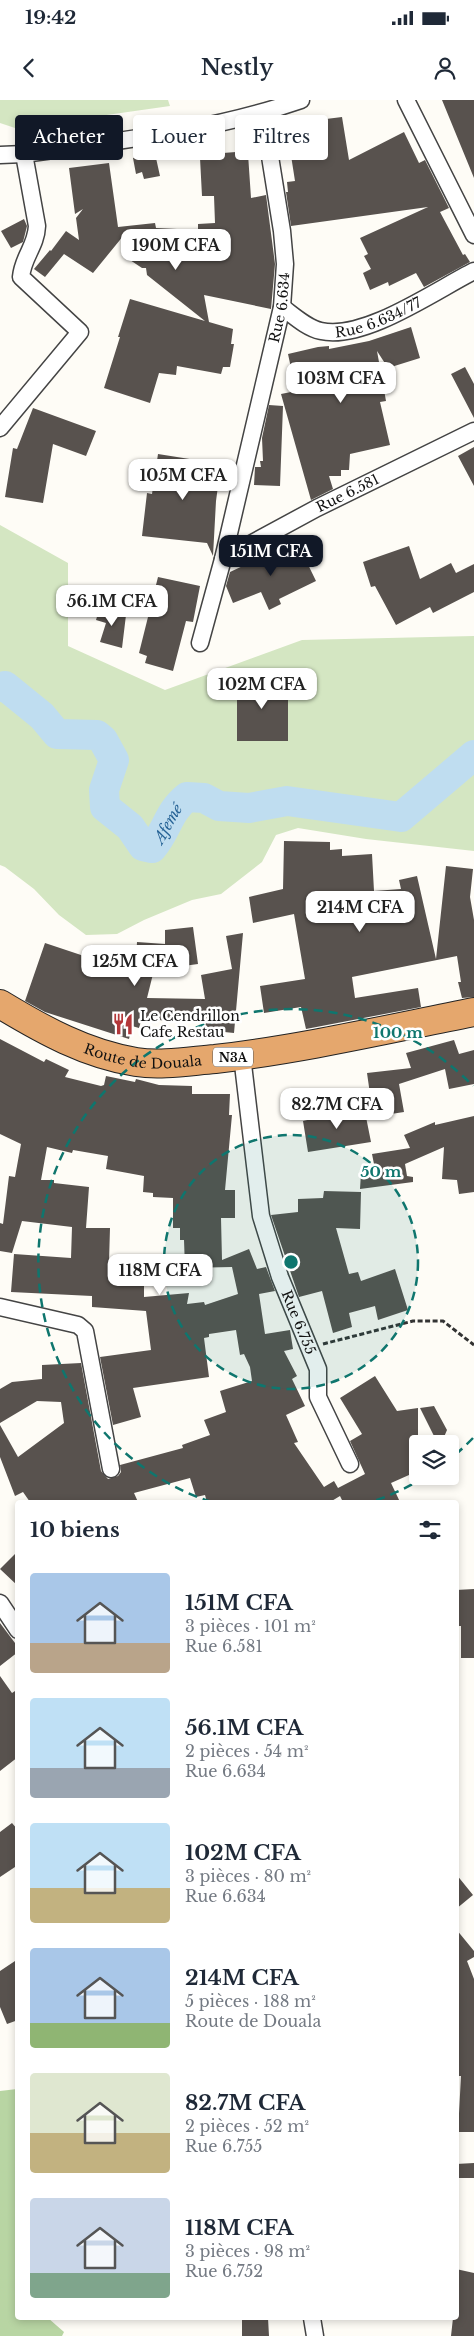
<!DOCTYPE html>
<html lang="fr">
<meta charset="utf-8">
<style>
:root{--surface:#fff;--page:#f2f2f3;--text:#1f2937;--muted:#747a83;--accent:#111827}
body{margin:0;font-family:"Libre Baskerville",serif;background:var(--page);color:var(--text);height:100vh;display:flex;flex-direction:column;font-size:19px;white-space:nowrap}
*{box-sizing:border-box;margin:0}
p{font-size:16px;color:var(--muted)}
.icon{flex:none;width:28px;height:28px;fill:none;stroke:currentColor;stroke-width:2;stroke-linecap:round;stroke-linejoin:round}
.map{position:relative;flex:1;overflow:hidden}
.drawer{position:absolute;left:15px;top:1400px;width:444px;height:820px;display:flex;flex-direction:column;background:var(--surface);border-radius:5px;box-shadow:0 2px 8px #0003}
.drawer>*{flex:none}
.banner{position:absolute;left:15px;top:15px;width:445px;height:45px;display:flex;gap:10px}
.controls{position:absolute;left:409px;top:1335px;display:grid;gap:10px}
.controls a{display:grid;place-items:center;width:50px;height:50px;border-radius:5px;background:var(--surface);box-shadow:0 2px 8px #0003;font-size:25px}
.price{position:absolute;translate:-50% -42px;padding:0 11px;border-radius:10px;background:#fff;color:#222;font-size:16px;line-height:32px;filter:drop-shadow(0 1px 2px #0008)}
.price::after{content:'';position:absolute;left:50%;top:30px;width:15px;height:11px;margin-left:-8px;background:inherit;clip-path:polygon(0 0,100% 0,50% 100%)}
.price.current{background:var(--accent);color:#fff}
ul{padding:0;list-style:none}
li{display:flex;align-items:center;gap:15px;height:125px;padding:0 15px}
li span{display:grid;place-items:center;flex:none;width:140px;height:100px;border-radius:5px;color:#555}
li>.icon{margin-inline-start:auto}
span .icon{width:60px;height:60px;fill:#fffc;stroke-width:1}
li b{font-size:21px}
h2{display:flex;justify-content:space-between;align-items:center;height:60px;padding:0 15px;font-size:21px}
.chip{padding:0 18px;border-radius:5px;background:var(--surface);box-shadow:0 2px 8px #0003;font-size:18px;line-height:45px}
.chip.current{background:var(--accent);color:#fff}
.status{display:flex;justify-content:space-between;align-items:center;height:35px;padding:0 25px;background:var(--surface);direction:ltr}
.status svg{height:14px;fill:currentColor}
header{display:flex;justify-content:space-between;align-items:center;height:65px;padding:0 15px;background:var(--surface);font-size:22px;font-weight:600}
.map>svg:first-child{display:block}
.green{fill:#d4e6c2}
.forest{fill:#b8d5a3}
.lines{fill:none;stroke-linecap:round;stroke-linejoin:round}
.river{stroke:#bfddf0;stroke-width:30}
.building{fill:#58524e;fill-rule:evenodd}
.street-casing{stroke:#444;stroke-width:19}
.highway-casing{stroke:#222;stroke-width:30}
.path{stroke:#333;stroke-width:3;stroke-dasharray:5 2.5;stroke-linecap:butt}
.street{stroke:#fff;stroke-width:16}
.highway{stroke:#e5a76d;stroke-width:28}
.ring{fill:none;stroke:#0f766e;stroke-width:2.5;stroke-dasharray:9 6}
.labels{text-anchor:middle;dominant-baseline:central;stroke-width:5;stroke-linejoin:round;paint-order:stroke}
.shield{fill:#fff;stroke:#585858;stroke-width:1}
.shield-label{font-size:12px;font-weight:bold;fill:#111}
.street-label{font-size:14px;fill:#111;stroke:#fff}
.poi-label{font-size:14px;fill:#111;stroke:#fff;text-anchor:start}
.water-label{font-size:15px;font-style:italic;fill:#266396;stroke:#fff}
.centre{fill:#0f766e;stroke:#fff;stroke-width:2.5}
.ring-label{font-size:15px;text-anchor:middle;font-weight:bold;fill:#0f766e;stroke:#fff;stroke-width:5;stroke-linejoin:round;paint-order:stroke}
</style>
<div class="status"><b>19:42</b><svg viewBox="0 0 49 12"><path d="M0 12V9h3v3zM5 12V6h3v6zM10 12V3h3v9zM15 12V0h3v12zM26 1h20v11H26zM47 4h2v5h-2z"/></svg></div>
<header><svg class="icon" aria-label="back" viewBox="0 0 24 24"><path d="M15 5l-7 7 7 7"/></svg>Nestly<svg class="icon" aria-label="person" viewBox="0 0 24 24"><circle cx="12" cy="8" r="4"/><path d="M4 21q1-7 8-7t8 7"/></svg></header>
<div class="map">
<svg width="474" height="2236" viewBox="0 0 474 2236">
<rect width="100%" height="100%" fill="#fefcf6"/>
<path class="green" d="M0,0H168L170,6L15,28L0,23Z
M0,425L68,463V546L165,590L302,540L474,536V751L366,739L298,728L276,735L262,762L221,794L192,800L144,820L117,834L86,835L59,815L34,789L5,767L0,765Z"/>
<path class="forest" d="M17,1989L18,2218H48L64,2232L62,2236H0V1991Z"/>
<g class="lines">
<path class="river" id="s1" d="M0,587L5,586L42,616L57,634L97,635L103,640L114,660L104,690L105,707L130,727L143,746L152,748C167,731 168,712 187,697L204,698L219,706L249,708L287,701L401,717L474,655"/>
</g>
<path class="building" d="M442,0H474V78Z
M342,17L349,60L404,32L419,63L425,60L449,108L440,112L463,155L465,154L470,162L424,187L416,173L389,186L388,182L370,190L363,173L371,169L364,156L368,154L360,138L428,107L291,126L286,92H288L287,82L295,81L290,49L284,50L282,35L318,29V20Z
M154,49L160,76L144,79L142,72L136,74L133,58L139,57L138,52Z
M236,52V55L248,54L251,98L266,95L275,164L271,209L204,195L209,222L233,229L231,244H234L230,267H223L221,274L177,266L176,275L159,273L150,303L104,288L120,237H118L130,199L205,221L147,175L146,168H142L127,158L124,135L93,173L64,154L45,177L34,169L50,150L51,151L66,131L79,140L76,118L83,109L75,114L69,68L109,63L118,127L155,123L156,128L198,130V124L215,123L214,96H202L200,58L210,57V54Z
M24,119L27,126L23,142L11,148L1,131Z
M411,227L420,258L388,268L377,251L386,301L380,302L390,345L350,354L349,370H341V376H329L333,389L311,400L281,294L296,291L288,254L318,247L329,246V249L369,241Z
M465,267L474,284V318L451,274Z
M269,305L283,306L280,386L254,385L255,367H261L260,361H263L262,338Z
M33,308L96,331L86,356L53,344L43,403L5,397L13,348L17,349Z
M474,347V386L458,356Z
M158,354L221,364L216,401L213,456L207,443L142,436L147,393L152,394Z
M298,444L316,481L279,499L281,504L269,510L261,492L233,503L226,486L230,472L262,457L264,460Z
M409,446L420,479L451,463L456,473L474,464V492L433,513L430,507L396,525L375,486L371,487L363,462Z
M158,477L200,486L193,522L186,521L173,571L145,563L147,556L139,553Z
M100,507L126,515L122,548L100,542L106,523L96,520Z
M237,580H288V641H237Z
M284,741L330,742V750L342,749V756L372,754L374,791L401,789L399,780L417,776L436,859L446,766L473,769L470,797L474,820V897L462,898L458,882H461L457,856L352,877L355,898L418,888L421,907L306,929L301,907L264,913L260,886L305,879L294,814L253,823L249,797L283,789Z
M193,827L198,864L154,870L147,898L205,899L201,875L232,869L226,836L243,833L234,933L205,930L206,922H176L142,918L139,928L132,926L129,939L45,912L25,901L45,843L102,862L101,868L135,876L137,842L165,844V830Z
M0,939L44,962L46,959L69,970L65,977L101,986L104,985L106,976L135,982L136,979L159,985L192,986V994H230L229,1015H232L225,1090H235V1118H221L222,1160L249,1149L257,1169L266,1167L275,1191L259,1194L265,1234L290,1230L293,1249L284,1251L297,1276L292,1279L305,1306L286,1315L298,1342L294,1343L324,1387L334,1381L338,1388L365,1374L350,1341L362,1334L340,1298L375,1276L397,1311L418,1308V1371L391,1383L400,1402H343L340,1396L330,1402H207L205,1395L196,1397L190,1378L134,1393L138,1402H30L23,1392L15,1396L0,1357V1325L18,1357L64,1323L61,1302L37,1301L0,1323V1289L12,1282L42,1279V1265L81,1263L101,1371L108,1379L118,1376L121,1372L120,1365L183,1348L182,1345L210,1335L204,1320L226,1312L220,1291L252,1281L250,1267L244,1254L240,1255L236,1230L209,1234V1237L204,1238L209,1277L133,1288L141,1317L113,1325L100,1257L151,1250L146,1211L92,1207V1196L11,1192L14,1154L71,1158L72,1127L22,1121L12,1153L0,1151V1123L3,1124L9,1076L15,1077L21,1044L0,1034ZM47,1047L72,1053L73,1050L108,1056L106,1069L144,1076L143,1092L153,1093V1097L173,1098V1128H180V1140H184L185,1168L232,1167L238,1194L205,1205L204,1202L187,1204L189,1193L144,1197V1170H113V1162H109L110,1128H86L89,1087L54,1083V1080H41Z
M454,940L459,954L474,950V984L449,989L445,969L399,984L404,1012L378,1016L376,1001H371L367,973L411,968L406,953Z
M364,1007L371,1042L308,1052L303,1021Z
M474,1016V1092L459,1094L457,1080L442,1079L444,1047L405,1064L407,1076L413,1077V1082L360,1089L361,1073L376,1074L372,1054L410,1048L404,1035L435,1022V1025Z
M324,1091L361,1092L360,1129L336,1128L349,1174L358,1172L361,1181L395,1169L408,1210L378,1220L375,1206L349,1213L352,1227L333,1233L322,1191L299,1197L271,1115L298,1112V1099L323,1098Z
M434,1306L447,1330L441,1344H438L420,1308Z
M18,1451V1486L0,1469Z
M474,1489V1558H461V1526H456V1490Z
M0,1523L18,1547V1552L0,1566Z
M0,1576L12,1593L18,1589V1657L0,1671Z
M12,1723L18,1730V1765L0,1777V1732Z
M456,1774L473,1795L456,1809Z
M456,1829L474,1851V1857L467,1861L474,1879V2032H458L461,1976H456Z
M18,1859V1920L7,1924L0,1907V1871Z
M474,2063V2078H456V2064Z
M456,2169L474,2173V2236H451L453,2218H456Z
M242,2218H268L269,2236H242Z"/>
<g class="lines">
<g class="street-casing">
<g id="street">
<path d="M406,0L474,135"/>
<path d="M0,55L24,54C118,41 212,31 301,0"/>
<path id="s2" d="M282,207C294,216 307,228 321,231C364,241 436,190 474,171"/>
<path d="M0,328L80,232L21,177C23,156 36,147 37,126L24,54"/>
<path id="s3" d="M223,459L317,408L474,331"/>
<path id="s4" d="M200,543L223,459L282,207L285,164L282,131L263,13"/>
<path id="s5" d="M242,956L261,1116L280,1177L318,1269V1297L350,1364"/>
<path d="M0,1207L78,1225L85,1231L111,1369"/>
<path d="M0,1503L18,1530"/>
<path d="M312,2218L315,2236"/>
</g>
</g>
<g class="highway-casing">
<g id="highway">
<path id="s6" d="M0,904C43,930 86,954 136,962C161,966 190,961 215,959C302,949 388,929 474,912"/>
</g>
</g>
<path class="path" d="M323,1244L413,1221H443L474,1245"/>
<use href="#street" class="street"/>
<use href="#highway" class="highway"/>
</g>
<circle cx="291" cy="1162" r="127" fill="#0f766e" fill-opacity=".12"/>
<g class="ring">
<circle cx="291" cy="1162" r="127"/>
<path d="M473 1338A253 253 0 0 1 450 1359M425 1377A253 253 0 0 1 371 1402M211 1402A253 253 0 1 1 473 986"/>
</g>
<defs>
<g id="restaurant-bare" transform="scale(1.725)"><path d="M-5-6h1v4h1v-4h1v4h1v-4h1v5L-1.5 .5V6h-2V.5L-5-1ZM5-6V6H3V1.5H1.5Q1.5-4 5-6Z" fill="#b33739" stroke="#fff" stroke-width="2.5" paint-order="stroke"/></g>
</defs>
<g fill-rule="evenodd">
<use href="#restaurant-bare" x="123" y="924"/>
</g>
<g class="labels">
<rect class="shield" x="213" y="947.5" width="40" height="19" rx="4"/>
<g class="shield-label">
<text x="233" y="957">N3A</text>
</g>
<g class="street-label">
<text stroke="none"><textPath href="#s4" startOffset="345">Rue 6.634</textPath></text>
<text stroke="none"><textPath href="#s2" startOffset="106">Rue 6.634/77</textPath></text>
<text stroke="none"><textPath href="#s3" startOffset="141">Rue 6.581</textPath></text>
<text stroke="none"><textPath href="#s6" startOffset="155">Route de Douala</textPath></text>
<text stroke="none"><textPath href="#s5" startOffset="274">Rue 6.755</textPath></text>
</g>
<g class="poi-label">
<text x="140" y="916">Le Cendrillon<tspan x="140" dy="16">Cafe Restau</tspan></text>
</g>
<g class="water-label">
<text stroke="none"><textPath href="#s1" startOffset="289">Afemé</textPath></text>
</g>
</g>
<circle cx="291" cy="1162" r="8" class="centre"/>
<g class="ring-label">
<text x="398" y="938">100 m</text>
<text x="381" y="1077">50 m</text>
</g>
</svg>
<div class="controls">
<a><svg class="icon" aria-label="layers" viewBox="0 0 24 24"><path d="M12 4l9 5-9 5-9-5zM3 14l9 5 9-5"/></svg></a>
</div>
<b class="price" style="left:176px;top:171px">190M CFA</b>
<b class="price" style="left:341px;top:304px">103M CFA</b>
<b class="price" style="left:183px;top:401px">105M CFA</b>
<b class="price current" style="left:271px;top:477px">151M CFA</b>
<b class="price" style="left:112px;top:527px">56.1M CFA</b>
<b class="price" style="left:262px;top:610px">102M CFA</b>
<b class="price" style="left:360px;top:833px">214M CFA</b>
<b class="price" style="left:135px;top:887px">125M CFA</b>
<b class="price" style="left:337px;top:1030px">82.7M CFA</b>
<b class="price" style="left:160px;top:1196px">118M CFA</b>
<div class="banner">
<a class="chip current">Acheter</a>
<a class="chip">Louer</a>
<a class="chip">Filtres</a>
</div>
<section class="drawer">
<h2>10 biens<svg class="icon" aria-label="filters" viewBox="0 0 24 24"><path d="M4 7h16M4 17h16"/><circle cx="9" cy="7" r="2"/><circle cx="15" cy="17" r="2"/></svg></h2>
<ul>
<li><span style="background:linear-gradient(#a9c7e8 70%,#b9a48a 0)"><svg class="icon" aria-label="home" viewBox="0 0 24 24"><path d="M3 11l9-7 9 7M6 9v11h12V9"/></svg></span><div><b>151M CFA</b><p>3 pièces · 101 m²</p><p>Rue 6.581</p></div></li>
<li><span style="background:linear-gradient(#bfe0f5 70%,#9aa5b1 0)"><svg class="icon" aria-label="home" viewBox="0 0 24 24"><path d="M3 11l9-7 9 7M6 9v11h12V9"/></svg></span><div><b>56.1M CFA</b><p>2 pièces · 54 m²</p><p>Rue 6.634</p></div></li>
<li><span style="background:linear-gradient(#bfe0f5 65%,#c2b280 0)"><svg class="icon" aria-label="home" viewBox="0 0 24 24"><path d="M3 11l9-7 9 7M6 9v11h12V9"/></svg></span><div><b>102M CFA</b><p>3 pièces · 80 m²</p><p>Rue 6.634</p></div></li>
<li><span style="background:linear-gradient(#a9c7e8 75%,#8fb573 0)"><svg class="icon" aria-label="home" viewBox="0 0 24 24"><path d="M3 11l9-7 9 7M6 9v11h12V9"/></svg></span><div><b>214M CFA</b><p>5 pièces · 188 m²</p><p>Route de Douala</p></div></li>
<li><span style="background:linear-gradient(#dfe7d0 60%,#c2b280 0)"><svg class="icon" aria-label="home" viewBox="0 0 24 24"><path d="M3 11l9-7 9 7M6 9v11h12V9"/></svg></span><div><b>82.7M CFA</b><p>2 pièces · 52 m²</p><p>Rue 6.755</p></div></li>
<li><span style="background:linear-gradient(#c9d6e8 75%,#7fa58c 0)"><svg class="icon" aria-label="home" viewBox="0 0 24 24"><path d="M3 11l9-7 9 7M6 9v11h12V9"/></svg></span><div><b>118M CFA</b><p>3 pièces · 98 m²</p><p>Rue 6.752</p></div></li>
</ul>
</section>
</div>
